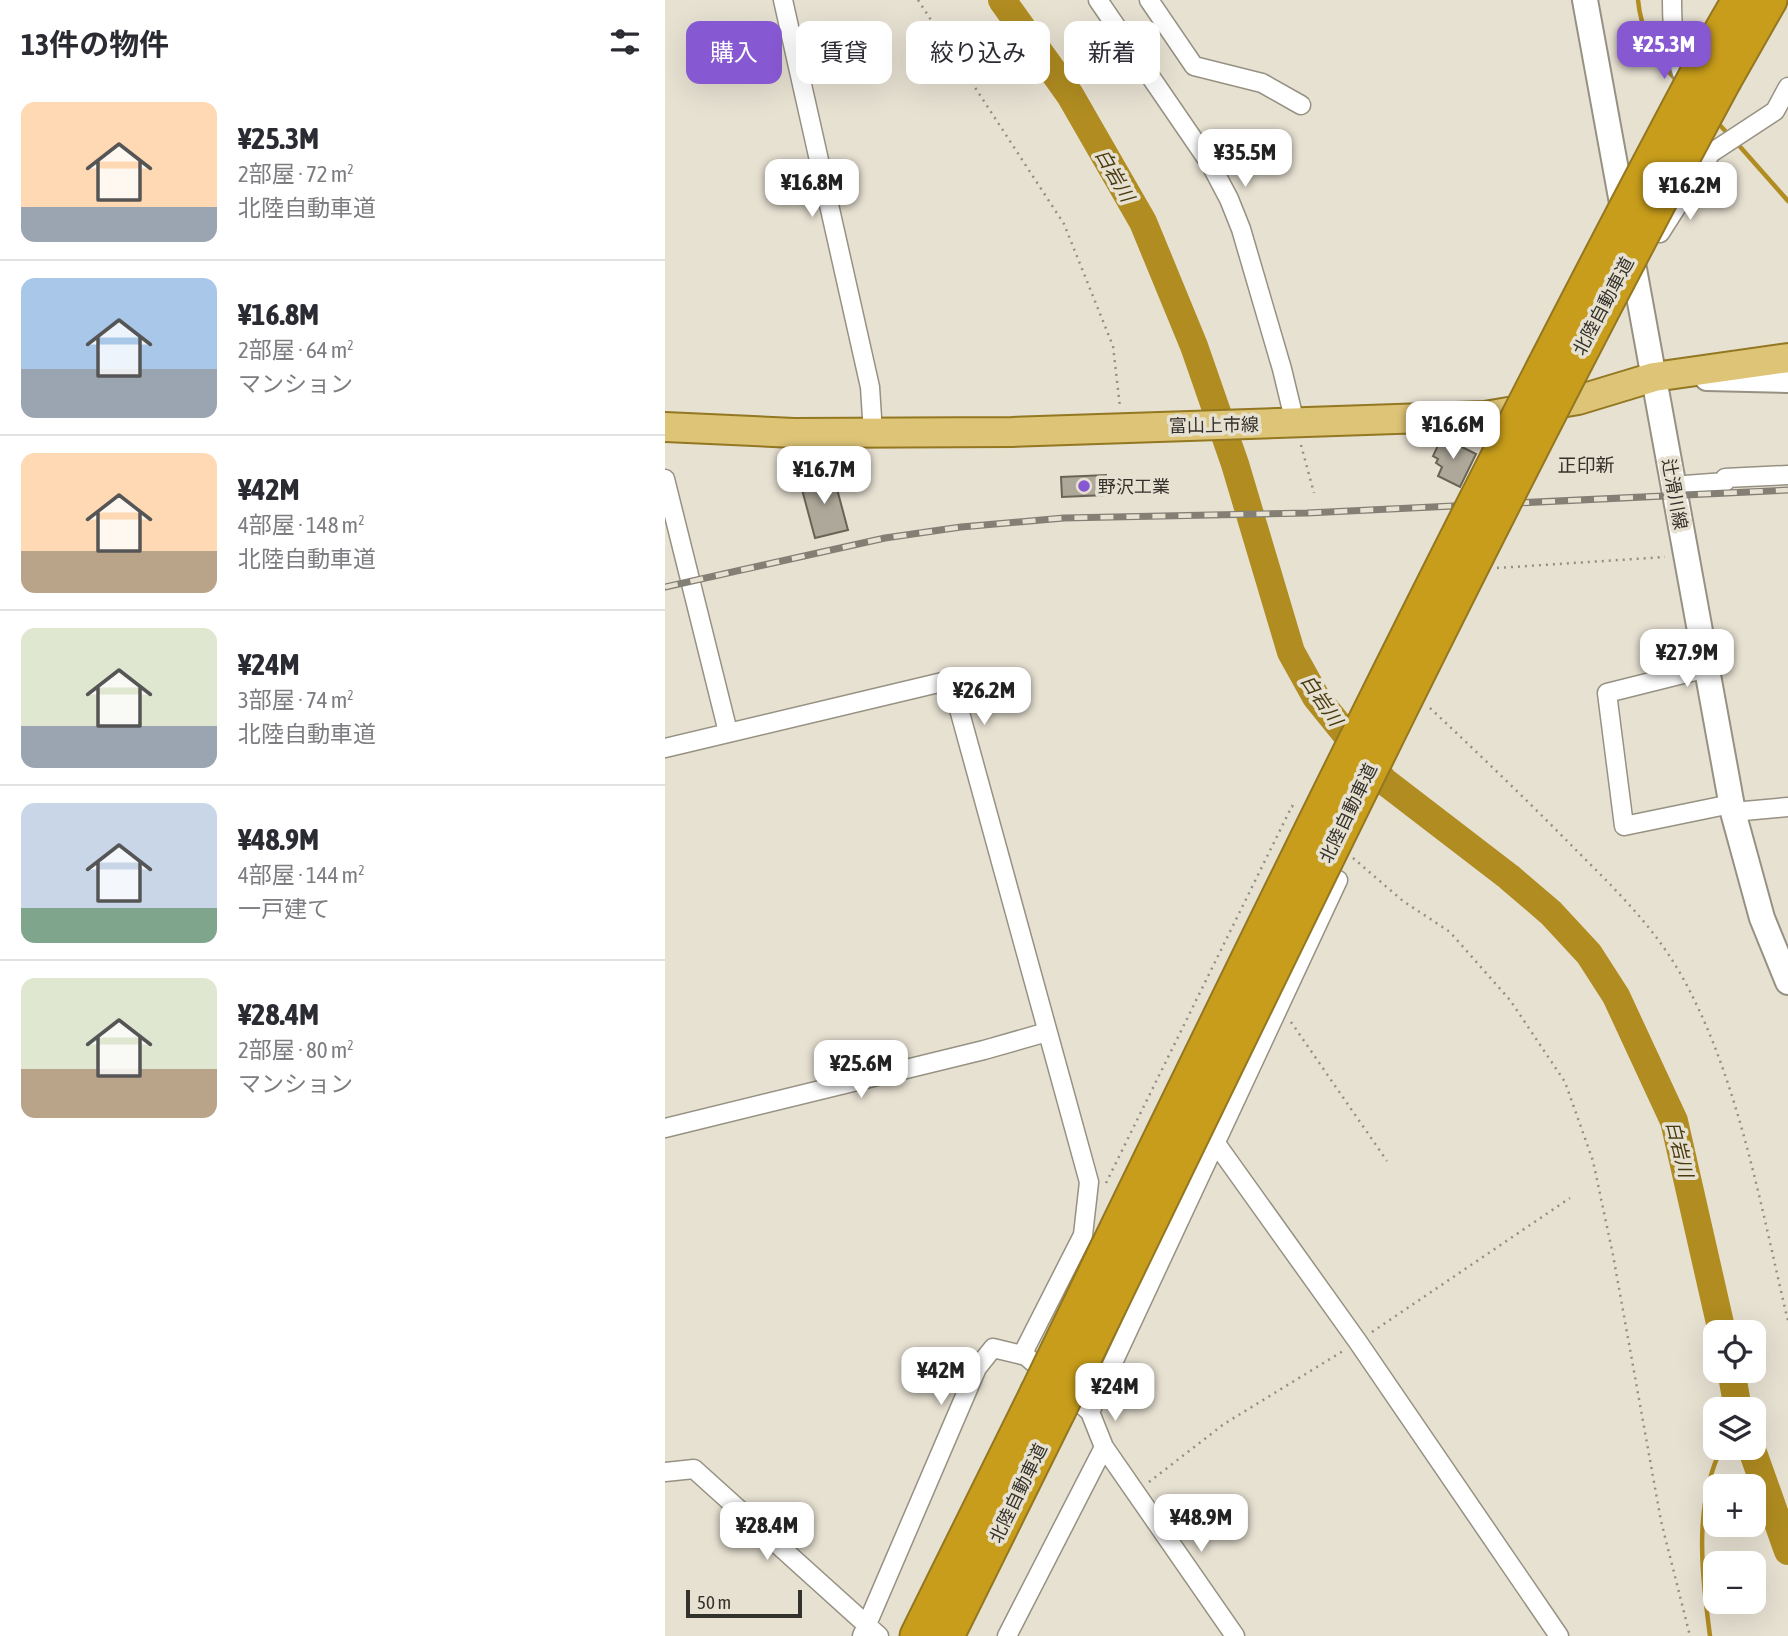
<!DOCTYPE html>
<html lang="ja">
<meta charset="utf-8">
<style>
:root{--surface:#fff;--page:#f2f2f3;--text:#2b2b33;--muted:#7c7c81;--line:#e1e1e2;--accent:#8658d1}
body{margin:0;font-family:"Asap Condensed","Noto Sans JP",sans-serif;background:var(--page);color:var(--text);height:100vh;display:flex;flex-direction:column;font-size:26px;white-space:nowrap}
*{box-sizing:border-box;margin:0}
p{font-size:23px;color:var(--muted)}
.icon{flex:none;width:38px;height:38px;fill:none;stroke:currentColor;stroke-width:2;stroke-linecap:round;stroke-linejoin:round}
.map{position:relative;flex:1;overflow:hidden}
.drawer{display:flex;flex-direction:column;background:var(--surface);width:665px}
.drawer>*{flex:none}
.guide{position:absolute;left:21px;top:21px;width:665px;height:63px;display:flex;gap:14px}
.tools{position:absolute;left:1038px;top:1320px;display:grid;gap:14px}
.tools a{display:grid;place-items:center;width:63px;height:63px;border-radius:14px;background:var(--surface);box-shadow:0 7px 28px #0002;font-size:35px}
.scale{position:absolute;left:21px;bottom:18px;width:116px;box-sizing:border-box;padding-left:7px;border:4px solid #33312b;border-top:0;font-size:19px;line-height:24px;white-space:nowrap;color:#33312b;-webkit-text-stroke:5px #e7e1d2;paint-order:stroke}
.price{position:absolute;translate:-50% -60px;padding:0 16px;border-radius:14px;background:#fff;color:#222;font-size:23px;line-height:46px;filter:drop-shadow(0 2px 4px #0008)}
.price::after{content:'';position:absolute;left:50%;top:42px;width:21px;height:16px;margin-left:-10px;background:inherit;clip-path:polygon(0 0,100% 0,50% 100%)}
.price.active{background:var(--accent);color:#fff}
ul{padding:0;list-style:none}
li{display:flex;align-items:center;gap:21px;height:175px;padding:0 21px}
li+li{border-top:2px solid var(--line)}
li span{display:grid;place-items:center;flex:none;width:196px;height:140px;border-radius:14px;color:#555}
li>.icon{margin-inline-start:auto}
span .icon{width:84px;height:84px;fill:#fffc;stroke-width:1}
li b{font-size:30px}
h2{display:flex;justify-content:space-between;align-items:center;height:84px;padding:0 21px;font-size:30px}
.tag{padding:0 24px;border-radius:14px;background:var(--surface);box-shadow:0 7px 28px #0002;font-size:24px;line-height:63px}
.tag.active{background:var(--accent);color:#fff}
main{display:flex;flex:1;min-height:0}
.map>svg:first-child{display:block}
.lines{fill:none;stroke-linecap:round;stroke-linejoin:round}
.stream{stroke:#b08c21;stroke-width:4.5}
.river{stroke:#b08c21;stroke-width:28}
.building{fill:#aea89a;stroke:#696456;stroke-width:2}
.street-casing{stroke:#969182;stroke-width:21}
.secondary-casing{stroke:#969182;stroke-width:28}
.primary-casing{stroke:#937721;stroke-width:32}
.highway-casing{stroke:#937721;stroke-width:37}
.path{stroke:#938f84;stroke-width:2.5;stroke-dasharray:2 5;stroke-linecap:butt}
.street{stroke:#fff;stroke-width:18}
.secondary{stroke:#fff;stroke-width:24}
.primary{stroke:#ddc476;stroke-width:28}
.highway{stroke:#c79d1b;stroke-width:33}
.rail-casing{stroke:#837f75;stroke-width:7}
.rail{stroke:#e7e1d2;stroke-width:4.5;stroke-dasharray:13;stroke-linecap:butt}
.highway-bridge-casing{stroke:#937721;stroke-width:37;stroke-linecap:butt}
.highway-bridge{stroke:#c79d1b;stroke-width:33}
.poi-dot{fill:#8658d1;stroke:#e7e1d2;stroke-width:2.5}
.labels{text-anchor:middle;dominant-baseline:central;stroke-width:7;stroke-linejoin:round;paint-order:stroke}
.street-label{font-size:18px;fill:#33312b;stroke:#e7e1d2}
.poi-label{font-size:18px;fill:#33312b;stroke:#e7e1d2;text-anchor:start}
.water-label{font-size:19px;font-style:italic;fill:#4a3b11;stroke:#e7e1d2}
.neighbourhood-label{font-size:19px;fill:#33312b;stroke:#e7e1d2}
</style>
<main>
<section class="drawer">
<h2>13件の物件<svg class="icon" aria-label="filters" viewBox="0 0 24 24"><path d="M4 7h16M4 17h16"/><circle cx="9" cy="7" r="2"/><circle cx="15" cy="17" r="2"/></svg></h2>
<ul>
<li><span style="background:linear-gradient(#ffd9b3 75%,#9aa5b1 0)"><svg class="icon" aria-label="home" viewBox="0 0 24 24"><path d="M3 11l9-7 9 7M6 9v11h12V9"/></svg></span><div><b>¥25.3M</b><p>2部屋 · 72 m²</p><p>北陸自動車道</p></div></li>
<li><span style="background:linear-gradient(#a9c7e8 65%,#9aa5b1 0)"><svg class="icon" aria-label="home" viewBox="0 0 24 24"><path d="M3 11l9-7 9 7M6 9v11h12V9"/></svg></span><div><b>¥16.8M</b><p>2部屋 · 64 m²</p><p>マンション</p></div></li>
<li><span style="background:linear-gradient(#ffd9b3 70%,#b9a48a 0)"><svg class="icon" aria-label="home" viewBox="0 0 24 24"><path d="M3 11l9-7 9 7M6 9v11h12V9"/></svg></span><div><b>¥42M</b><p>4部屋 · 148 m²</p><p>北陸自動車道</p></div></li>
<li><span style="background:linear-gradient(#dfe7d0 70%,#9aa5b1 0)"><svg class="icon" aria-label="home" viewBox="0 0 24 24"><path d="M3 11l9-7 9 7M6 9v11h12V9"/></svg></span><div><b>¥24M</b><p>3部屋 · 74 m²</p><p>北陸自動車道</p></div></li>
<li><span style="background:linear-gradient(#c9d6e8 75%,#7fa58c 0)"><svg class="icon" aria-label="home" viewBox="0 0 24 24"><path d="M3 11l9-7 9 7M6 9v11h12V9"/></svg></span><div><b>¥48.9M</b><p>4部屋 · 144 m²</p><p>一戸建て</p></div></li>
<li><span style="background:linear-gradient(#dfe7d0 65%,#b9a48a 0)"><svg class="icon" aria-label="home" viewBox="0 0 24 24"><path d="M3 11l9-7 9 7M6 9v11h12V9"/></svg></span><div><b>¥28.4M</b><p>2部屋 · 80 m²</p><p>マンション</p></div></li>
</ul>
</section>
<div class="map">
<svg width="1123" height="1636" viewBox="0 0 1123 1636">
<rect width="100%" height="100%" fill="#e7e1d2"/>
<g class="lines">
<path class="stream" d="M973,0C976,32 991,59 1013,82
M1051,121L1064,135
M1070,141L1123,201
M1045,1636C1037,1574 1028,1505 1057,1447"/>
<path class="river" d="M337,0L405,95L478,222L529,346L570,464L626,652L651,697L719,781L844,877L886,913L924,954L951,996L1009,1121L1057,1332
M1066,1370L1073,1409
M1086,1447L1123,1551"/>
</g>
<path class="building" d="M777,437L811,454L795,487L773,476L777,467L771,463L773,459L768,456Z
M168,474L183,530L150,538L135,482Z
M441,475V495L397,497L396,477Z"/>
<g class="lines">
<g class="street-casing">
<path id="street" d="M118,0L205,387L208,433
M433,0L546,165L564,199L576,229L617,369L630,423
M484,0L529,66L597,83L636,105
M1007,0C1007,36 1010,57 1023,90
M995,233L1046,153L1110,111L1123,87
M0,479L63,732
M1020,485L1060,482V478L1123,475
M1042,668L942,693L959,826L1066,804
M0,748L286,680L424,1182L418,1235L357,1355
M1068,812L1123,807
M0,1128L319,1050L382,1032
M550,1142L693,1342L894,1636
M425,1412L673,880
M0,1472L29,1469L214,1636
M197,1636L312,1368L328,1348L361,1356L415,1403L425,1412L439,1447L570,1636
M342,1636L439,1447"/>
</g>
<g class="secondary-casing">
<path id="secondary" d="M920,0L1068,812L1097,918L1123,982
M1042,378L1123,380"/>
</g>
<g class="primary-casing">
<path id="primary" d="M0,427L129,433L347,432L820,416L913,400L989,377L1123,358"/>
</g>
<g class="highway-casing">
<path id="highway" d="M1037,64L1074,0
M1060,79L1105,0
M252,1636L372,1393
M282,1636L393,1412"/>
</g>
<path class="path" d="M253,0L399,224L448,346L455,407
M636,445L649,493
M832,568L1000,557
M765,708C815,755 865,803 913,852C950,889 988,926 1015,973C1073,1074 1096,1208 1123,1321
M688,858L738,901L785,932L845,1000L900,1082L928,1161L948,1255L996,1521L1025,1636
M626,1022L722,1161
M441,1183L627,806L630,808
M707,1332L905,1198
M484,1482L559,1424L678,1351"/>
<use href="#street" class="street"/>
<use href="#secondary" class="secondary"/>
<use href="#primary" class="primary"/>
<use href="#highway" class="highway"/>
<g class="rail-casing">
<path id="rail" d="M0,587L220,538L296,527L399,518L642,513L1123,490"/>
</g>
<use href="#rail" class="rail"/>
<g class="highway-bridge-casing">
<path id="highway-bridge" d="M372,1393C588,947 804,501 1037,64
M393,1412C610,965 824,516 1060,79"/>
</g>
<use href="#highway-bridge" class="highway-bridge"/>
</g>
<circle class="poi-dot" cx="419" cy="486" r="7"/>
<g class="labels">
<g class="street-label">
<text transform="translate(938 306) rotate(-62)">北陸自動車道</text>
<text transform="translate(549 425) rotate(-1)">富山上市線</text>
<text transform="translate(1010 494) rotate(80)">辻滑川線</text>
<text transform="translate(683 813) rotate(-64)">北陸自動車道</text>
<text transform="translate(353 1493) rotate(-64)">北陸自動車道</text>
</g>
<g class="poi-label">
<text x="433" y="486">野沢工業</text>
</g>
<g class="water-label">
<text transform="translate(450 175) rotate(60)">白岩川</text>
<text transform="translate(657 700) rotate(56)">白岩川</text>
<text transform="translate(1015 1149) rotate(76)">白岩川</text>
</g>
<g class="neighbourhood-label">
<text x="921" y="465">正印新</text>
</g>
</g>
</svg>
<div class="tools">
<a><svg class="icon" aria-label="locate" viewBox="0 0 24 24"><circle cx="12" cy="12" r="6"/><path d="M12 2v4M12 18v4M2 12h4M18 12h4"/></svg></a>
<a><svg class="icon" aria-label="layers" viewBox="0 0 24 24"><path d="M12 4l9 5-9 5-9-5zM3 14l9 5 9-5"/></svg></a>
<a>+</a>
<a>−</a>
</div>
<div class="scale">50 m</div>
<b class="price active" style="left:999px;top:81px">¥25.3M</b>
<b class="price" style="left:580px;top:189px">¥35.5M</b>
<b class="price" style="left:147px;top:219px">¥16.8M</b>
<b class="price" style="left:1025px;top:222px">¥16.2M</b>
<b class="price" style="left:788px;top:461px">¥16.6M</b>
<b class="price" style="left:159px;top:506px">¥16.7M</b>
<b class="price" style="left:1022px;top:689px">¥27.9M</b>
<b class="price" style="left:319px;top:727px">¥26.2M</b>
<b class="price" style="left:196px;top:1100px">¥25.6M</b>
<b class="price" style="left:276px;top:1407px">¥42M</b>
<b class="price" style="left:450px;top:1423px">¥24M</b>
<b class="price" style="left:536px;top:1554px">¥48.9M</b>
<b class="price" style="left:102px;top:1562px">¥28.4M</b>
<div class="guide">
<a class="tag active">購入</a>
<a class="tag">賃貸</a>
<a class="tag">絞り込み</a>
<a class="tag">新着</a>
</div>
</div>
</main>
